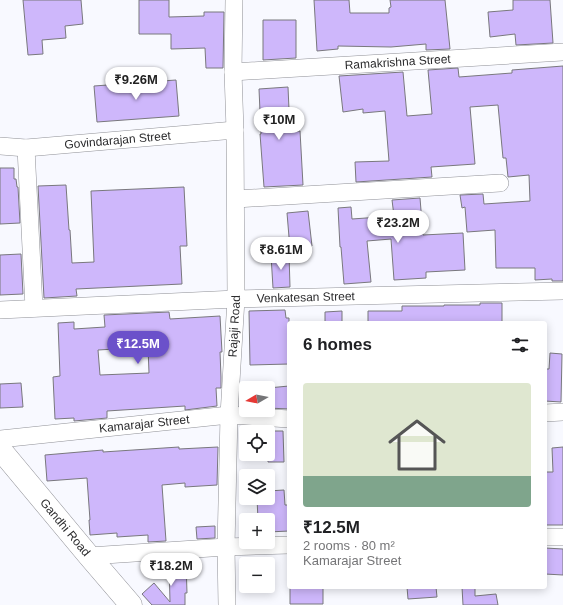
<!DOCTYPE html>
<meta charset="utf-8">
<style>
:root{--surface:#fff;--page:#f6f6f6;--text:#202124;--muted:#757577;--accent:#6b51ca}
body{margin:0;font-family:Helvetica,sans-serif;background:var(--page);color:var(--text);height:100vh;display:flex;flex-direction:column;font-size:15px;white-space:nowrap}
*{box-sizing:border-box;margin:0}
p{font-size:13px;color:var(--muted)}
.icon{flex:none;width:22px;height:22px;fill:none;stroke:currentColor;stroke-width:2;stroke-linecap:round;stroke-linejoin:round}
.map{position:relative;flex:1;overflow:hidden}
.panel{position:absolute;left:287px;top:321px;width:260px;height:268px;display:flex;flex-direction:column;background:var(--surface);border-radius:4px;box-shadow:0 2px 10px #0003}
.panel>*{flex:none}
.needle{width:26px;rotate:260deg}
.controls{position:absolute;left:239px;top:381px;display:grid;gap:8px}
.controls a{display:grid;place-items:center;width:36px;height:36px;border-radius:4px;background:var(--surface);box-shadow:0 2px 10px #0003;font-size:20px}
.price{position:absolute;translate:-50% -34px;padding:0 9px;border-radius:14px;background:#fff;color:#222;font-size:13px;line-height:26px;filter:drop-shadow(0 1px 2px #0008)}
.price::after{content:'';position:absolute;left:50%;top:24px;width:12px;height:9px;margin-left:-6px;background:inherit;clip-path:polygon(0 0,100% 0,50% 100%)}
.price.on{background:var(--accent);color:#fff}
ul{padding:0;list-style:none}
li{display:grid;align-content:center;gap:8px;height:212px;padding:0 16px}
li span{display:grid;place-items:center;height:124px;border-radius:4px;color:#555}
li>.icon{margin-inline-start:auto}
span .icon{width:72px;height:72px;fill:#fffc;stroke-width:1}
li b{font-size:17px}
h2{display:flex;justify-content:space-between;align-items:center;height:48px;padding:0 16px;font-size:17px}
.map>svg:first-child{display:block}
.building{fill:#ceb7fb;stroke:#79787d;fill-rule:evenodd}
.lines{fill:none;stroke-linecap:round;stroke-linejoin:round}
.minor-casing{stroke:#909197;stroke-width:18}
.secondary-casing{stroke:#909197;stroke-width:23}
.minor{stroke:#fff;stroke-width:17}
.secondary{stroke:#fff;stroke-width:22}
.labels{text-anchor:middle;dominant-baseline:central;stroke-width:3;stroke-linejoin:round;paint-order:stroke}
.street-label{font-size:12px;fill:#2c2c2e;stroke:#fff}
</style>
<div class="map">
<svg width="563" height="605" viewBox="0 0 563 605">
<rect width="100%" height="100%" fill="#f8f9ff"/>
<path class="building" d="M23,0H81L83,24L65,26L66,38L42,40L43,54L28,55Z
M139,0H169V17L204,16V12H224L223,68H206L205,48L171,49V34H139Z
M314,0H349L350,13H389V8L391,7L390,0H445L450,49L426,50V44L391,47L338,46V49L317,51Z
M513,0H550L553,43L516,45L515,34L490,37L488,12L513,10Z
M263,20H296V58L263,60Z
M563,66V281H552V279L535,280V268H496L495,230L467,232L465,207L462,208L460,195L483,194L484,204L530,201L529,175L508,177L506,158H503L498,105L470,107L475,164L431,167L432,177L356,182L355,162L389,161L385,111L363,113V109L343,112L339,76L403,72L407,116L432,114L428,70L458,68L459,77L512,73V70Z
M176,80L179,116L97,122L94,86Z
M288,87L290,132L300,131L303,185L264,187L260,134H261L259,89Z
M0,168H14V179H16L17,187H18L20,223L0,224Z
M66,185L69,230H70L72,263L94,262L91,191L184,187L187,246H180L182,284L76,289L77,296L44,298L38,186Z
M420,198L423,235L463,233L465,270L426,272V278L394,280L391,239L367,241L371,282L344,284L341,247H340L338,208L351,207L352,219L394,216L392,200Z
M308,211L312,246L290,249L287,213Z
M21,254L23,294L0,295V255Z
M289,254L290,287L273,288L271,255Z
M480,303H502V323H368V311H402V306H444V305H480Z
M285,310L286,318H289V364L250,365L249,311Z
M342,311V323H325V312Z
M169,312L170,319L220,316L222,352H220L221,377V388H216L217,406L185,410V406L107,411V418L74,421V418L55,419L53,377L60,376L58,323L74,322V329L105,327L104,315ZM148,347L149,373L100,375L98,350Z
M550,353L562,354L561,402L545,401V369H549Z
M21,383L23,407L0,408V384Z
M289,386V409L268,408V388Z
M268,431H283L284,462H268Z
M179,447V449L218,447L217,485L185,487V483L162,485L166,541L148,542V535L117,537V533L90,535L89,520H90L87,478L47,481L45,455L103,450V452Z
M563,447V525H545V472H553L552,448Z
M284,490L285,505H289V531L268,532V520H258L257,498H268V491Z
M215,526V538L197,539L196,527Z
M545,548L563,549V575L545,574Z
M169,562H186L187,593H185V605H152L142,594L154,583L170,602Z
M290,587H323V604H290Z
M407,587H436L437,597L408,599Z
M462,587H475V596L496,594L498,605H463Z"/>
<g class="lines">
<g class="minor-casing">
<g id="minor">
<path id="s1" d="M233,72L563,52"/>
<path id="s2" d="M0,146L26,148L235,130"/>
<path d="M26,148L34,308"/>
<path d="M236,199L500,183"/>
<path id="s3" d="M0,310L236,299L563,291"/>
<path d="M545,413L563,412"/>
<path id="s4" d="M0,439L229,415L289,419"/>
<path d="M545,537H563"/>
<path d="M89,556L226,547L289,545"/>
<path id="s5" d="M227,605L226,547L229,415L236,299L235,130L233,72L234,0"/>
</g>
</g>
<g class="secondary-casing">
<g id="secondary">
<path id="s6" d="M0,449L89,556L131,605"/>
</g>
</g>
<use href="#minor" class="minor"/>
<use href="#secondary" class="secondary"/>
</g>
<g class="labels">
<g class="street-label">
<text stroke="none"><textPath href="#s1" startOffset="165">Ramakrishna Street</textPath></text>
<text stroke="none"><textPath href="#s2" startOffset="118">Govindarajan Street</textPath></text>
<text stroke="none"><textPath href="#s3" startOffset="306">Venkatesan Street</textPath></text>
<text stroke="none"><textPath href="#s5" startOffset="279">Rajaji Road</textPath></text>
<text stroke="none"><textPath href="#s4" startOffset="145">Kamarajar Street</textPath></text>
<text stroke="none"><textPath href="#s6" startOffset="102">Gandhi Road</textPath></text>
</g>
</g>
</svg>
<div class="controls">
<a><svg class="needle" viewBox="-14 -14 28 28"><path d="M0-13l5 13h-10z" fill="#e53935"/><path d="M0 13l5-13h-10z" fill="#757577"/></svg></a>
<a><svg class="icon" aria-label="locate" viewBox="0 0 24 24"><circle cx="12" cy="12" r="6"/><path d="M12 2v4M12 18v4M2 12h4M18 12h4"/></svg></a>
<a><svg class="icon" aria-label="layers" viewBox="0 0 24 24"><path d="M12 4l9 5-9 5-9-5zM3 14l9 5 9-5"/></svg></a>
<a>+</a>
<a>−</a>
</div>
<b class="price" style="left:136px;top:101px">₹9.26M</b>
<b class="price" style="left:279px;top:141px">₹10M</b>
<b class="price" style="left:398px;top:244px">₹23.2M</b>
<b class="price" style="left:281px;top:271px">₹8.61M</b>
<b class="price on" style="left:138px;top:365px">₹12.5M</b>
<b class="price" style="left:171px;top:587px">₹18.2M</b>
<section class="panel">
<h2>6 homes<svg class="icon" aria-label="filters" viewBox="0 0 24 24"><path d="M4 7h16M4 17h16"/><circle cx="9" cy="7" r="2"/><circle cx="15" cy="17" r="2"/></svg></h2>
<ul>
<li><span style="background:linear-gradient(#dfe7d0 75%,#7fa58c 0)"><svg class="icon" aria-label="home" viewBox="0 0 24 24"><path d="M3 11l9-7 9 7M6 9v11h12V9"/></svg></span><div><b>₹12.5M</b><p>2 rooms · 80 m²</p><p>Kamarajar Street</p></div></li>
</ul>
</section>
</div>
